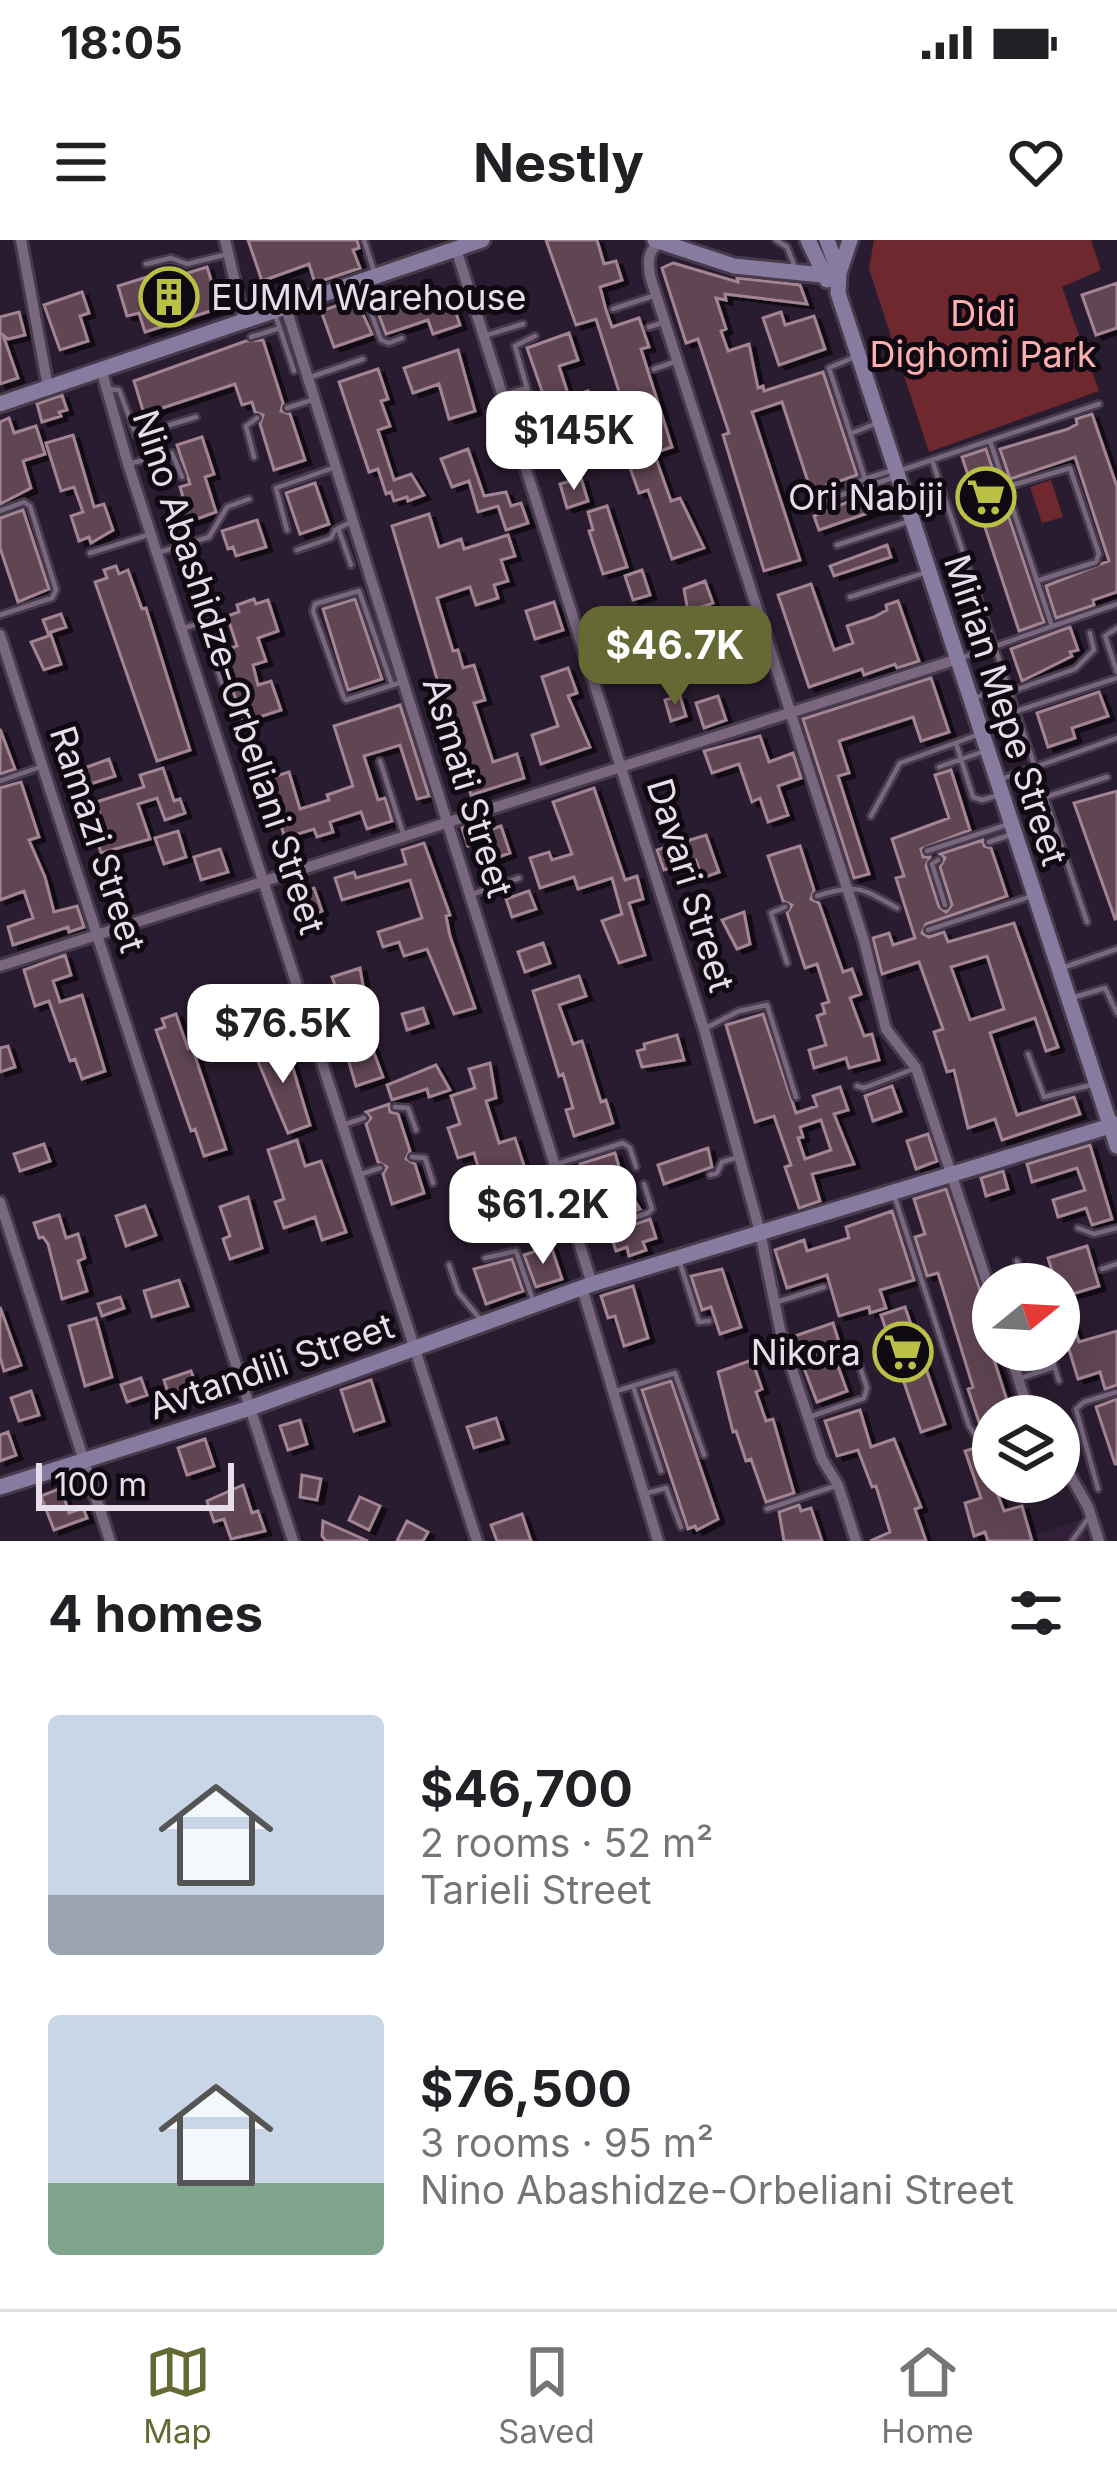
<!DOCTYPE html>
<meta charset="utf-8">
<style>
:root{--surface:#fff;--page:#f2f2f2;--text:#202124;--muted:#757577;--line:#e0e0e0;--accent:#656933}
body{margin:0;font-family:Inter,sans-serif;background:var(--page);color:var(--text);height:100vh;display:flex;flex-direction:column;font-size:45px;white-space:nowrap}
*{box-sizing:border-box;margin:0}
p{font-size:39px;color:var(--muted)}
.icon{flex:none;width:66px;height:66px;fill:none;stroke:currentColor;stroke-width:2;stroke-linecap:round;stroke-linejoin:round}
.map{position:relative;height:1301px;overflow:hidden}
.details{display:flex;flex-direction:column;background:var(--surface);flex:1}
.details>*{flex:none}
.needle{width:78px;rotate:72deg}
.buttons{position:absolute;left:972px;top:1023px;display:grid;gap:24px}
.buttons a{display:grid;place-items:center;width:108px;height:108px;border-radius:50%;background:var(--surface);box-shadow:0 12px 48px #0002;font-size:60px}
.scale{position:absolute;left:36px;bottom:30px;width:198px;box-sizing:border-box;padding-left:12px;border:6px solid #e7ddeb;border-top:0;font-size:33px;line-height:42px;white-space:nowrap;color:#e7ddeb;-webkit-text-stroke:9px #0f0912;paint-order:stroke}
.price{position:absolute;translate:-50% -102px;padding:0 27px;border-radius:24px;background:#fff;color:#222;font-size:39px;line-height:78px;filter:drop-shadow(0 3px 6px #0008)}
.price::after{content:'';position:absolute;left:50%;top:72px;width:36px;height:27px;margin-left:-18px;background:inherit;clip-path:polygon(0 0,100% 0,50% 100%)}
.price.on{background:var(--accent);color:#fff}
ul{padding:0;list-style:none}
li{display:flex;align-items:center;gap:36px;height:300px;padding:0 48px}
li span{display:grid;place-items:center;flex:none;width:336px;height:240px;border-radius:12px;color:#555}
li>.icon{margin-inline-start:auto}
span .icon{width:144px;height:144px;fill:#fffc;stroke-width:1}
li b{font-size:51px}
h2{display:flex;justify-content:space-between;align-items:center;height:144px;padding:0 48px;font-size:51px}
.status{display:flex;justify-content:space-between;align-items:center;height:84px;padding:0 60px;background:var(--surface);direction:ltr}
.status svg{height:33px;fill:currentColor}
header{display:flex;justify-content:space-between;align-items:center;height:156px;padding:0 48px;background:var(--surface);font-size:54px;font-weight:700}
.menu{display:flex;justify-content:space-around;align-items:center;height:168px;border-top:3px solid var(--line);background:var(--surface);font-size:33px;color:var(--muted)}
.menu a{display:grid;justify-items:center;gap:6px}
.menu .on{color:var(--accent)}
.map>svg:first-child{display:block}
.built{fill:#33213b}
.green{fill:#6f282e}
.building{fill:#614553;stroke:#a38493;stroke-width:3;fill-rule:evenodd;filter:url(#shadow)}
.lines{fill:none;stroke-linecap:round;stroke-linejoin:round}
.lane-casing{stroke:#463a4b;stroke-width:10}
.street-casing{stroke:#463a4b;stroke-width:16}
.secondary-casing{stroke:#463a4b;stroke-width:21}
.lane{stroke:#78677f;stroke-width:4.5}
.street{stroke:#78677f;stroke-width:10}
.secondary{stroke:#877ba0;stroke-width:15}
.labels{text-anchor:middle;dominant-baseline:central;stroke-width:10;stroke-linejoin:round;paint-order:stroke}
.poi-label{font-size:36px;fill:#e7ddeb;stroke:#0f0912;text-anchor:end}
.park-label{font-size:36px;fill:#fdaeaf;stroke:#0f0912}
.street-label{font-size:36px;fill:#e7ddeb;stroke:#0f0912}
</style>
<div class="status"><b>18:05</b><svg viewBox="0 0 49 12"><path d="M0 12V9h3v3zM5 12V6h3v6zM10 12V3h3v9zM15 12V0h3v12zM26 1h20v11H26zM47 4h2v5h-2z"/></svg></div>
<header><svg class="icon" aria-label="menu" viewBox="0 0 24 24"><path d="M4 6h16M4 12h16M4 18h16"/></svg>Nestly<svg class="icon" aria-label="heart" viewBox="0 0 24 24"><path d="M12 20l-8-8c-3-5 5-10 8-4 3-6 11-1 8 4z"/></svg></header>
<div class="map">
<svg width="1117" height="1301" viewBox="0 0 1117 1301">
<defs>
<filter id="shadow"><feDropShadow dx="6" dy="4" stdDeviation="0" flood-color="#0009"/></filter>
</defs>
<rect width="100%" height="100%" fill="#2a1c30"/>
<path class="built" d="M1083,1279L1089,1301H1015Z"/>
<path class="green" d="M874,0H1091L1101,30L1062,47L1099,151L929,212L869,29Z
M1051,240L1063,277L1042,283L1030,247Z"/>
<path class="building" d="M248,0H357L359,8L353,10L360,28L315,43L309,24L262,41Z
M546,0H597L604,24L616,21L622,40L600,47L606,70L612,87L639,78L649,107L641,109L672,207L654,213L671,261L680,258L704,308L672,319L648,250L639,253L629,225L641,221L596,79L576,85Z
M673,23L738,42L737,38L800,45L807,64L725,54L726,60L716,58L726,89L721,91L728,111L749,104L758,148L763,146L764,151L823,132L857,235L811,251L782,162L752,172L800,320L764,331L723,195L729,193L698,99L686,103L662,28Z
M207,27L220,68L145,92L139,73L127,76L118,46L169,30L172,38Z
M1117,43V88L1096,95L1082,55Z
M408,48L414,67L450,55L460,85L433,94L428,80L386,94L373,59Z
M82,52L89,73L80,76L88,101L60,110L44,65Z
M356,59L372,94L334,107L321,71Z
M19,72L25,95L8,99L3,95L18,138L0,144V77Z
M781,72L785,85L814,76L825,109L779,125L763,78Z
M569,93L578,120L559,126L569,157L588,151L596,177L580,182L590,213L566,220L527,108Z
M263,100L283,163L281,171L290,174L305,220L274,230L260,184L263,175L255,172L252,162L242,165L235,144L144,174L134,141L246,101Z
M458,110L475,171L449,179L439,144L413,153L404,128Z
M378,129L388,159L381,161L390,186L378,190L394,240L411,234L424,255L408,261L407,257L394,261L391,252L386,254L378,229L369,232L339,142Z
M62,155L67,170L59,172L61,176L42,182L37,164Z
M1092,174L1117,247V352L1093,360L1094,365L1056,378L1046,346L1109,321L1075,217L1010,239L1000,209L1068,189L1077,184L1076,179Z
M9,178L14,193L36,186L45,214L23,221L31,248L0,264V182Z
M73,195L94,267L104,264L113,290L91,303L89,297L79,301L71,276L83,272L74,247L61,251L46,203Z
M202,197L214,234L205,237L216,272L177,286L169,261L183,257L180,247L190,244L177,205Z
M468,209L484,256L506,252L511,266L521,263L528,283L506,290L498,266L478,272L469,241L452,247L441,219Z
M986,209L1044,382L1019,391L962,217Z
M581,238L588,261L567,268L560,244Z
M315,243L329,284L300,294L286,253Z
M879,249L885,267L819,290L814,276Z
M607,266L627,327L603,334L589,291L593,290L588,272Z
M23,270L49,349L18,362L0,308V278Z
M429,274L439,307L461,299L464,309L508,295L515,316L501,320L508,341L494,345L498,358L476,365L470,347L437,358L453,411L458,410L463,428L474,425L485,460L474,463L493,522L517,514L524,538L471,555L392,286Z
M257,280L266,307L236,316L233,307L228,309L222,291Z
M887,305L891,317L834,336L830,326Z
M116,326L119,334L128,330L142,369L146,368L190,510L157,521L95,342L107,338L104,330Z
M642,330L650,355L633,360L625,336Z
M705,341L713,363L688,372L684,349Z
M811,344L834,410L853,403L847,386L874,377L887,370L886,365L898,361L919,421L897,428L895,424L864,435L862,429L809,447L778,355Z
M254,359L256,364L268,360L278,391L258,398L266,421L253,425L258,445L271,441L281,470L244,482L219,412L237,406L227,376L239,372L237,365Z
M355,359L382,439L348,450L323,369Z
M554,362L563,390L535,399L526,371Z
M61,374L66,387L48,393L43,380Z
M710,387L720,419L693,427L683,395Z
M1070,387L1078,410L1070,412L1072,416L1022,441L1011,409Z
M51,395L61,424L44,430L31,402Z
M568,428L577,453L568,456L590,507L541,524L532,495L558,486L542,437Z
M931,438L949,492L921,501L913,477L839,501L849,533L838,536L869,634L854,638L803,479Z
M1099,452L1108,476L1072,488L1075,498L1048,507L1037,473Z
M680,456L686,476L671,481L665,460Z
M718,456L726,480L704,488L696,463Z
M400,465L429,556L417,559L400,505L364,516L378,560L385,558L392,581L367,589L361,572L330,582L333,592L317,597L314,589L285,598L274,564L265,566L258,542L289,532L300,569L329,560L327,555L353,546L334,486Z
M0,489L15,529L0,534Z
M760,496L769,522L793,513L801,538L778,546L788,575L768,582L760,558L752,562L739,524L712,533L704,511Z
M109,519L115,536L84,546L79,530Z
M163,528L174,561L180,559L185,573L165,580L157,558L138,564L150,599L101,613L95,594L105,591L96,562L144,547L140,535Z
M951,530L970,590L921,609L923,617H930L926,626L939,667L946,672L952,665L940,627L945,618L940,614L983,600L984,606L991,608L1007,656L926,684L922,693L929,697L944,692L948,702L1014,683L1058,807L1046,811L1035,778L990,793L1017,875L1074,857L1080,874L1002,900L995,879L968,888L954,830L947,832L934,792L943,789L919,722L882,734L873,698L889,693L893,705L915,698L896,638L904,636L892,599L949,578L935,535ZM987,716L1004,769L970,780L951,727Z
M21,542L39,597L29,600L45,637L54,672L77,666L84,687L69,692L68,687L13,705L8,687L33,678L24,651L0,660V548Z
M594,548L625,640L637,636L643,659L629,663L645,715L619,723L602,681L622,674L612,638L578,649L574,637L540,648L530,618L549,612L552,620L572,614L553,562Z
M1117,551V678L1115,679L1074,563Z
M481,582L484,592L501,586L510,613L488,621L481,601L468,606L462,588Z
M178,591L186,617L164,624L155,598Z
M706,595L719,632L702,638L696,620L664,630L657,610Z
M424,603L450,675L446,676L450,696L475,768L454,774L427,709L404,716L399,702L383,707L378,692L422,678L410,640L342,660L335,638L354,632L356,638L406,624L402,610Z
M800,606L814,650L811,659L819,663L843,732L852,729L861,754L850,758L864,796L872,794L879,820L849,828L846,818L814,828L809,810L826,805L817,776L825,773L822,764L829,762L817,724L805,728L787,673L792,665L783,661L768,616Z
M220,609L228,632L201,640L194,617Z
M314,648L322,671L300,679L292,655Z
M529,651L536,669L512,677L506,659Z
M744,672L750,704L737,709L722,680Z
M543,703L550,723L525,732L518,712Z
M65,715L71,735L53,741L60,762L82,755L105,831L82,839L75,819L70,821L49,761L35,766L24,730Z
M360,728L364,751L360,753L368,780L364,786L383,837L356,846L342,799L347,798L327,748L335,745L332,737Z
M579,736L586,756L559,765L573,804L582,801L601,862L606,860L613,883L574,896L566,870L573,868L563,834L559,836L533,751Z
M423,768L428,783L407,790L402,774Z
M176,774L188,809L192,807L226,909L204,916L195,889L191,891L156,790L165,787L162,779Z
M763,774L796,873L817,866L813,856L840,847L848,870L834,874L854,924L812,934L820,961L799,968L785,927L791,925L774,876L755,882L726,785ZM821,880L831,910L805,919L798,898L803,897L800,887Z
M677,795L684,820L642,827L637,811L645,809L644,804Z
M285,802L310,885L288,893L254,812Z
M8,806L15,827L0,832V808Z
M490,823L496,858L486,861L499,903L515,898L540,974L487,992L473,950L484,946L474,913L458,918L448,888L460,884L451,856L475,848L469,829Z
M436,825L450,850L429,857L427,849L392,860L387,845Z
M892,846L901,871L873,881L865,856Z
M389,864L390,872L398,874L410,911L406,919L415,924L424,953L392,964L383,934L387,927L378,922L366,884L371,878L366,872Z
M928,894L937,921L916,929L907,901Z
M297,900L305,926L321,921L346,992L322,1000L315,977L284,988L275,962L284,959L268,910Z
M44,904L50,921L20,931L14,914Z
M1090,905L1112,979L1092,985L1086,968L1058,977L1053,960L1085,950L1077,928L1032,942L1027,924Z
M708,908L712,927L664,944L658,925Z
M615,913L624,944L640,969L598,983L580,924Z
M1003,931L1008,949L986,956L981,938Z
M946,949L989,1077L981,1079L1012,1176H993V1191H982L968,1149L973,1147L938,1033L927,1036L915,997L925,994L914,959Z
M248,957L262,1008L230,1019L223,999L230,996L220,967Z
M145,966L156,995L126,1006L116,976Z
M892,971L914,1040L880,1050L886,1068L870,1073L869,1067L839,1076L827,1035L787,1048L775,1010L804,1000L807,1011L849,998L846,987Z
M59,975L66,998L78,994L85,1018L78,1021L87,1051L62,1059L48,1004L43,997L39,998L34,983Z
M650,979L656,998L643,1002L646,1010L629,1016L627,1007L616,1011L610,993Z
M551,1006L562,1039L536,1047L524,1015Z
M1087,1006L1099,1046L1059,1058V1044H1056L1048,1018Z
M512,1019L523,1051L486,1064L474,1029Z
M722,1029L741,1087L720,1094L711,1067L702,1070L691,1036Z
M179,1040L188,1066L152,1077L144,1051Z
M633,1046L648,1098L624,1106L615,1076L608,1078L601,1056Z
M120,1057L124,1068L102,1076L98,1064Z
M0,1067L21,1125L4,1131L0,1117Z
M905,1067L945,1184L921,1192L881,1075Z
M1071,1077L1079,1102L1117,1091V1145L1105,1149L1100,1132L1078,1139L1060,1080Z
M96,1078L112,1137L85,1146L69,1086Z
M833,1083L842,1112L834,1115L847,1151L817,1162L792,1097Z
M752,1120L762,1149L756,1152L766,1181L773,1179L794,1253L766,1262L751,1219L746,1221L736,1191L733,1192L718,1132Z
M191,1131L199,1153L171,1162L164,1140Z
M141,1138L147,1155L127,1162L121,1145Z
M371,1140L384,1181L354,1191L341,1150Z
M671,1141L718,1279L697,1290L695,1286L688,1289L642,1150Z
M31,1151L39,1175L19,1181L11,1158Z
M1117,1159V1224H1115L1096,1167Z
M860,1170L871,1207L894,1199L921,1267L915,1269L926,1301H870L890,1292L876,1246L872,1247L858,1210L837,1216L825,1181Z
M496,1178L503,1199L474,1208L467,1187Z
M300,1180L307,1204L288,1210L280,1186Z
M8,1192L16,1215L0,1221V1195Z
M205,1199L214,1226L187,1235L178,1208Z
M985,1205H993V1242L1004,1271L1022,1266L1032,1301H988L985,1292L974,1296L965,1263L981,1258L965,1211Z
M302,1235L321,1239L317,1260L300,1257Z
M243,1245L252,1273L258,1271L265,1291L231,1299L224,1279L214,1282L207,1261Z
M61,1248L69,1273L83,1268L87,1278L54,1290L41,1256Z
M360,1257L380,1266L369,1290L349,1280Z
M799,1265L801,1271L811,1268L822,1301H784L779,1272Z
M522,1274L531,1301H497L491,1285Z
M323,1281L368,1301H326L322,1296Z
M407,1281L428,1292L423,1301H397Z"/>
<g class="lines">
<g class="lane-casing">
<path id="lane" d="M364,0L375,34
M776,0L787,7L795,27
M146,24L171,18L187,24L228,14
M362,48L381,100L389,103L402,98
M613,69L656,55
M276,77L294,131
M649,87L665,82
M484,96L523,84
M251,97L280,88
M857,116L829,128L865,239L890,231
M654,129L677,121
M308,138L363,119
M527,148L515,106L535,96
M107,149L119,150L136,195L196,177
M503,155L527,148L542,192
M287,168L315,159
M852,193L875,184
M990,201L1052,386
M254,217L246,186L257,178
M932,220L1087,682
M128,224L172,213L182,237
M902,230L1099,164
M849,245L865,239
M1006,247L1070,228L1099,314L1096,322L1037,341
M826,260L895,237
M0,271L24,262L30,266L56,350L52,358L0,375
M338,288L351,325
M287,290L276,248L336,227
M837,305L907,282
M297,310L331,298L335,290L349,283
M90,313L151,294
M157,313L209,297L227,267L249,259
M850,357L924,333
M202,382L222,443
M1117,388L1105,396L1117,432
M182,389L218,377
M964,417L1117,364
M392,445L359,351L315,364L313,371L344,458L346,460L399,443
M1010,452L1075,429L1094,410L1090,393
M974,458L1008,446
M1017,471L1117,438
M956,503L973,557L982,560L999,555
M380,521L404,596
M939,527L982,512
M1004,538L1117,498
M0,541L43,526
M1046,557L1107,537
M871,576L900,523L977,495
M989,602L1010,595
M927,611L1006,585
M938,620L932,624L945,665
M470,655L519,638
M817,656C856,643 862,648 897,668
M785,667L771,673L787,723
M928,690L1029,657
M1065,727L1117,709
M1075,757L1105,748L1117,773
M704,789L739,771L767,765L796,857
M1028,814L1044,857L1091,845
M857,846L864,848L916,828
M395,867L408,868L416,890
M343,885L364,878
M412,917L425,918L433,943
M554,925L623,903L630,908L636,927
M359,935L380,928
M710,935L717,933L722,922L735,918
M562,949L581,943
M895,958L969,1186L977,1198H993
M1078,988L1094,994L1117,988
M577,997L648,973L652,969L644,944
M485,1018L516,1011L533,1060
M1017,1021L1024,1044
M680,1023L699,1082L709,1081
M449,1025L458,1052L480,1079
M1102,1029L1117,1024
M777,1062L824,1047
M1049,1110L1059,1141
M1018,1139L1054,1127
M633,1146L661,1231
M613,1152L675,1133L704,1215
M812,1176L864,1158L867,1148L859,1124
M1098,1249L1076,1169L1084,1162L1117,1152
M644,1254L666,1248L681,1287
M767,1269L838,1245
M1072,1301L1087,1280"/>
</g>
<g class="street-casing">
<path id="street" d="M21,0L48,147
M225,0L244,81
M660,2C647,12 648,21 650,36L864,701L886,789L916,828L993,1060
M456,9L704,789L760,992L782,1099L822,1219L838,1245L856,1301
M286,68L592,1044
M101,129L128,224L477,1301
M0,395L293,1301
M0,726L958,419
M0,962L110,1301
M582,1048L658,1301
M1009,1110L1027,1166L1036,1176
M1059,1215L1088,1267L1099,1301"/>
</g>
<g class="secondary-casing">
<path id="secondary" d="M655,0L734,26L822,35
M808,0L827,40
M827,0L838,30
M850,0L839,33L838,53L1117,906
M0,164L482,0
M0,1247L250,1168L592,1044L1117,884"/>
</g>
<use href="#lane" class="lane"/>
<use href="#street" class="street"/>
<use href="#secondary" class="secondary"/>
</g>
<defs>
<g id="building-ring" transform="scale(3)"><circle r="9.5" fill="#0f0912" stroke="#bac045" stroke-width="1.5"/><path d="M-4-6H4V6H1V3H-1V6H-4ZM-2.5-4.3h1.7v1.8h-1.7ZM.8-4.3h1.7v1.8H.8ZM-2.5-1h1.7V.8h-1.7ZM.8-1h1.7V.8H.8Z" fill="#bac045"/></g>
<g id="supermarket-ring" transform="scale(3)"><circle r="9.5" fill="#0f0912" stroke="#bac045" stroke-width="1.5"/><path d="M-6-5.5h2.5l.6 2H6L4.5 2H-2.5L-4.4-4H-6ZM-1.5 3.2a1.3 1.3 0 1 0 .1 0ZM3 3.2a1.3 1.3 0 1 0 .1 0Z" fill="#bac045"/></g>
</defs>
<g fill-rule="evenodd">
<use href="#building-ring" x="169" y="57"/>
<use href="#supermarket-ring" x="986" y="257"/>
<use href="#supermarket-ring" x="903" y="1112"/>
</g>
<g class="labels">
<g class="poi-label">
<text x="211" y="57" text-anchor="start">EUMM Warehouse</text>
<text x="944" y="257">Ori Nabiji</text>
<text x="861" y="1112">Nikora</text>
</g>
<g class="park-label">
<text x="983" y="73">Didi<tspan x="983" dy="41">Dighomi Park</tspan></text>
</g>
<g class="street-label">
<text transform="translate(229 432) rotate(72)">Nino Abashidze-Orbeliani Street</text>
<text transform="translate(1006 470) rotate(72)">Mirian Mepe Street</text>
<text transform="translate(468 547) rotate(73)">Asmati Street</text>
<text transform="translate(98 599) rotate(72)">Ramazi Street</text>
<text transform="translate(691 645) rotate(73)">Davari Street</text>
<text transform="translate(271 1126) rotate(-19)">Avtandili Street</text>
</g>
</g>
</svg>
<div class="buttons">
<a><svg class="needle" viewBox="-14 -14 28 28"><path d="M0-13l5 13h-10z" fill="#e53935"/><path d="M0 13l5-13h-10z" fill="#757577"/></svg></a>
<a><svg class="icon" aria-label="layers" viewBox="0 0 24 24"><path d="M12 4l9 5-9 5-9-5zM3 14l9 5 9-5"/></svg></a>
</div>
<div class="scale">100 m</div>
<b class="price" style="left:574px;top:253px">$145K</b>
<b class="price on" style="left:675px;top:468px">$46.7K</b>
<b class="price" style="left:283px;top:846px">$76.5K</b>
<b class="price" style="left:543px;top:1027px">$61.2K</b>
</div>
<section class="details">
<h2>4 homes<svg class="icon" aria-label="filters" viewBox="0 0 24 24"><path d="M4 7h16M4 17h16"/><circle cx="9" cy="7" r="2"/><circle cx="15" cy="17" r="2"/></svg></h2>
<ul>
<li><span style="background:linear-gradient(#c9d6e8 75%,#9aa5b1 0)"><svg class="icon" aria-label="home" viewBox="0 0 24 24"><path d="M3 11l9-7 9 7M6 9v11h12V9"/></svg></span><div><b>$46,700</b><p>2 rooms · 52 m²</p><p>Tarieli Street</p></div></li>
<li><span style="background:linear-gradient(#c9d6e8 70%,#7fa58c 0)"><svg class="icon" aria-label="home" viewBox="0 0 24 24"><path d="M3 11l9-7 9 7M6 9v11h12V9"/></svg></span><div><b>$76,500</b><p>3 rooms · 95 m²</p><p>Nino Abashidze-Orbeliani Street</p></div></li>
</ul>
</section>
<nav class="menu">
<a class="on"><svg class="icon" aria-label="map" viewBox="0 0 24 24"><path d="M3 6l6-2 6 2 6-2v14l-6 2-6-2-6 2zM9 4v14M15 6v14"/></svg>Map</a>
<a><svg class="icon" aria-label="saved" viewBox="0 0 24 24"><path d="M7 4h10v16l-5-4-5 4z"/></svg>Saved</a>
<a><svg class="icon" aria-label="home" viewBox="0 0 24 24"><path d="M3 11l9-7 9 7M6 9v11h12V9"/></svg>Home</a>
</nav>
